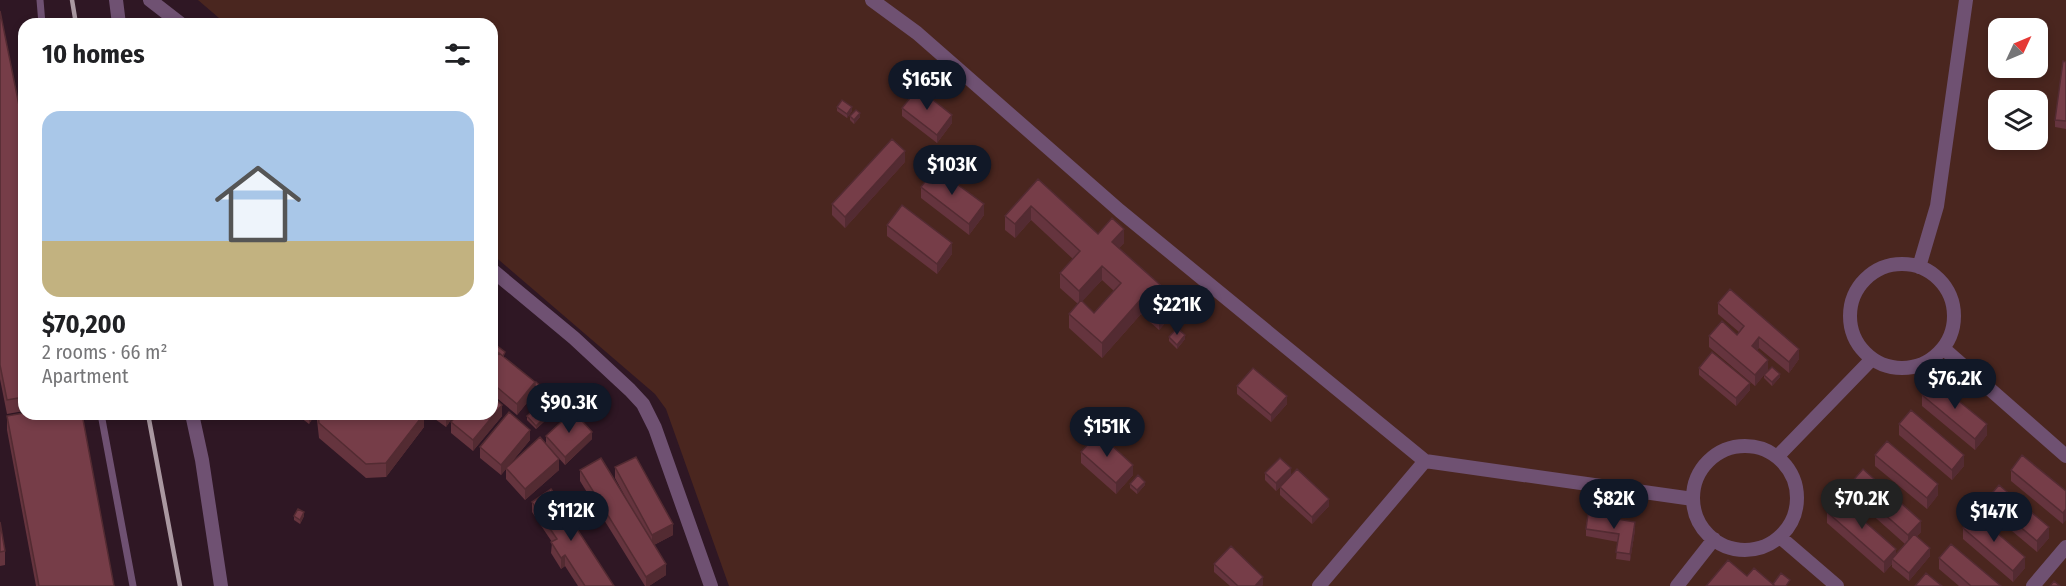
<!DOCTYPE html>
<meta charset="utf-8">
<style>
:root{--surface:#fff;--page:#f6f6f6;--text:#202124;--muted:#757577;--line:#e0e0e0;--accent:#111827}
body{margin:0;font-family:"Fira Sans Condensed",sans-serif;background:var(--page);color:var(--text);height:100vh;display:flex;flex-direction:column;font-size:22px;white-space:nowrap}
*{box-sizing:border-box;margin:0}
p{font-size:20px;color:var(--muted)}
.icon{flex:none;width:33px;height:33px;fill:none;stroke:currentColor;stroke-width:2;stroke-linecap:round;stroke-linejoin:round}
.map{position:relative;flex:1;overflow:hidden}
.sheet{position:absolute;left:18px;top:18px;width:480px;height:402px;display:flex;flex-direction:column;background:var(--surface);border-radius:18px;box-shadow:0 3px 9px #0003}
.sheet>*{flex:none}
.needle{width:39px;rotate:46deg}
.tools{position:absolute;left:1988px;top:18px;display:grid;gap:12px}
.tools a{display:grid;place-items:center;width:60px;height:60px;border-radius:12px;background:var(--surface);box-shadow:0 3px 9px #0003;font-size:30px}
.price{position:absolute;translate:-50% -51px;padding:0 14px;border-radius:21px;background:var(--accent);color:#fff;font-size:20px;line-height:39px;filter:drop-shadow(0 2px 3px #0008)}
.price::after{content:'';position:absolute;left:50%;top:36px;width:18px;height:14px;margin-left:-9px;background:inherit;clip-path:polygon(0 0,100% 0,50% 100%)}
.price.active{background:#222;color:#fff}
ul{padding:0;list-style:none}
li{display:grid;align-content:center;gap:12px;height:318px;padding:0 24px}
li+li{border-top:2px solid var(--line)}
li span{display:grid;place-items:center;height:186px;border-radius:18px;color:#555}
li>.icon{margin-inline-start:auto}
span .icon{width:108px;height:108px;fill:#fffc;stroke-width:1}
li b{font-size:26px}
h2{display:flex;justify-content:space-between;align-items:center;height:72px;padding:0 24px;font-size:26px}
.map>svg:first-child{display:block}
.green{fill:#4a261f;fill-rule:evenodd}
.lines{fill:none;stroke-linecap:round;stroke-linejoin:round}
.service{stroke:#6f5172;stroke-width:7}
.minor{stroke:#6f5172;stroke-width:14}
.rail{stroke:#aa98a1;stroke-width:4.5}
.wall{fill:#65343e;fill-rule:evenodd}
.shaded-wall{fill:#532b32}
.building{fill:#763d48;stroke:#532b32;stroke-width:1.5}
</style>
<div class="map">
<svg width="2066" height="586" viewBox="0 0 2066 586">
<rect width="100%" height="100%" fill="#2f1724"/>
<path class="green" d="M198,0H2066V586H729L666,409L655,394L492,254V24H226ZM1998,28H2037V68H1998ZM1998,100H2037V140H1998Z"/>
<g class="lines">
<path class="service" d="M40,0L42,24
M101,414L133,586"/>
<path class="minor" d="M116,0L119,24
M150,0L181,24
M872,0L917,33L1120,211L1425,461L1693,499
M1850 316a52 52 0 1 1 104 0a52 52 0 1 1-104 0Z
M1919,267L1937,206L1966,0
M492,270L574,338L630,390L643,404L655,428L711,586
M1943,348L2066,456
M192,414L202,460L221,586
M1693 498a52 52 0 1 1 104 0a52 52 0 1 1-104 0Z
M1777,457L1872,359
M1780,537L1837,586
M1319,586L1425,461
M1677,586L1714,539
M2033,586L2066,547"/>
<path class="rail" d="M72,0L76,24
M148,414L180,586"/>
</g>
<path class="wall" d="M0,11L24,130V411L7,414L0,379Z
M2066,62V129L2055,127V120Z
M837,107L852,111L847,118L837,111Z
M902,108L952,123L937,143L902,116Z
M850,116L860,117L854,124L850,120Z
M905,162L845,228L832,215V204Z
M1038,179L1098,234L1124,243L1119,248L1175,312L1159,330L1141,314L1102,358L1069,328V314L1078,304L1060,288V273L1073,259L1031,220L1015,238L1005,230V216ZM1102,280L1114,291L1094,313L1082,301Z
M921,187L984,215L969,235L921,198Z
M887,225L952,254L937,274L887,236Z
M1718,303L1799,359L1789,373L1759,348L1757,350L1768,370L1755,386L1709,347V336L1737,335L1739,332L1718,314Z
M1169,337L1185,339L1177,349L1169,341Z
M492,342L505,358L553,401L555,408L547,417H546V420L536,429L527,420V416L542,412V410L548,404L535,391V393L517,415L492,394V362L494,360L492,359Z
M1699,368L1750,390L1736,406L1699,375Z
M1764,375L1780,377L1772,386L1764,378Z
M1237,386L1287,404L1271,422L1237,394Z
M1922,395L1987,435L1975,450L1922,406Z
M296,414H424V427L386,477L366,478L319,438L317,420L314,416L309,424Z
M428,414H455L446,427Z
M7,416L114,586H36L7,430Z
M502,416L473,451L451,433V422Z
M1899,424L1964,466L1952,480L1899,435Z
M546,436L592,439L565,465L546,444Z
M530,440L510,464L559,470L525,500L506,479V469L501,475L480,458V447Z
M1081,452L1133,475L1116,494L1081,463Z
M1875,455L1938,495L1927,509L1875,466Z
M615,467L673,535L654,545L666,575L649,586H645L580,481V470L628,502L615,478Z
M2011,470L2066,491L2063,524L2011,481Z
M1265,473L1291,476L1276,491L1265,480Z
M1130,484L1145,485L1137,494L1130,488Z
M1850,484L1921,532L1916,537L1930,556L1909,581L1892,567V564L1884,573L1827,523V512L1896,555L1905,544L1850,495Z
M1280,487L1329,506L1312,524L1280,495Z
M1987,499L2049,538L2037,552L1987,510Z
M532,502L614,586H578L565,566L561,569L551,553L552,542L532,512Z
M294,516H304L300,524L294,520Z
M0,522L5,551V565L0,566Z
M1963,528L2025,568L2013,582L1963,539Z
M1586,529L1635,530L1630,561L1616,559L1618,542L1586,536Z
M1939,558L2001,586H1959L1939,569Z
M1214,564L1263,584L1262,586H1230L1214,572Z"/>
<path class="shaded-wall" d="M852,107V111L847,118V114Z
M860,113V117L854,124V120Z
M952,115V123L937,143V135Z
M905,151V162L845,228V217Z
M984,204V215L969,235V224Z
M1031,206V220L1015,238V224Z
M1124,229V243L1112,256V242Z
M952,243V254L937,274V264Z
M1102,266V280L1079,305V291Z
M1175,298V312L1159,330V316Z
M1141,299V314L1102,358V343Z
M1185,335V339L1177,349V345Z
M1759,337V348L1752,357V346Z
M1799,349V359L1789,373V362Z
M1768,360V370L1755,386V375Z
M1780,374V377L1772,386V382Z
M535,382V393L517,415V404Z
M1750,383V390L1736,406V398Z
M1287,396V404L1271,422V415Z
M555,404V408L547,417V413Z
M502,405V416L473,451V440Z
M309,414H314V416L309,424Z
M424,414V427L386,477V463Z
M447,414H455L446,427V416Z
M546,416V420L536,429V426Z
M1987,424V435L1975,450V439Z
M530,430V440L501,475V465Z
M592,432V439L565,465V457Z
M1964,455V466L1952,480V470Z
M559,459V470L525,500V489Z
M1133,465V475L1116,494V483Z
M1291,468V476L1276,491V483Z
M1145,482V485L1137,494V490Z
M1938,484V495L1927,509V498Z
M1329,499V506L1312,524V517Z
M2066,509V520L2063,524V513Z
M304,512V516L300,524V520Z
M1921,521V532L1908,546V535Z
M1635,522V530L1630,561V554Z
M673,524V535L652,546V535Z
M2049,527V538L2037,552V541Z
M1930,548V556L1909,581V573Z
M1896,549V560L1892,559V564L1884,573V562Z
M565,555V566L561,569V558Z
M2025,557V568L2013,582V571Z
M666,564V575L649,586H646V577Z
M1263,577V584L1262,586H1255Z"/>
<path class="building" d="M0,11L24,130V397L7,400L0,365Z
M2063,61L2066,62V121L2055,120Z
M918,88L952,115L937,135L902,108Z
M842,100L852,107L847,114L837,107Z
M856,110L860,113L854,120L850,116Z
M892,139L905,151L845,217L832,204Z
M935,168L984,204L969,224L921,187Z
M1038,179L1098,234L1112,218L1124,229L1112,242L1175,298L1159,316L1141,299L1102,343L1069,314L1081,300L1094,313L1121,283L1102,266L1079,291L1060,273L1080,251L1031,206L1015,224L1005,216Z
M902,205L952,243L937,264L887,225Z
M1730,289L1799,349L1789,362L1759,337L1752,346L1768,360L1755,375L1709,336L1722,321L1737,335L1744,326L1718,303Z
M1177,328L1185,335L1177,345L1169,337Z
M492,342L505,352L503,356L499,353V354L496,352L495,354L492,351Z
M1712,352L1750,383L1736,398L1699,368Z
M499,353L535,382L517,404L492,383V362Z
M1772,367L1780,374L1772,382L1764,375Z
M1253,368L1287,396L1271,415L1237,386Z
M1934,381L1987,424L1975,439L1922,395Z
M536,382L553,397L550,401L535,388V383Z
M492,396L502,405L473,440L451,422L458,414H492Z
M551,400L555,404L547,413L542,410Z
M537,407L546,416L536,426L527,416Z
M1911,410L1964,455L1952,470L1899,424Z
M573,411L592,432L565,457L546,436Z
M509,412L530,430L501,465L480,447Z
M24,413V414H82L114,586H39L7,416Z
M318,414H424L386,463L366,464L319,423Z
M1098,433L1133,465L1116,483L1081,452Z
M540,437L559,459L525,489L506,468Z
M1887,441L1938,484L1927,498L1875,455Z
M2022,455L2066,491V509L2063,513L2011,470Z
M636,457L673,524L652,535L615,467Z
M601,458L666,564L646,577L580,470Z
M1280,458L1291,468L1276,483L1265,473Z
M1297,469L1329,499L1312,517L1280,487Z
M1863,469L1921,521L1908,535L1850,484Z
M1138,475L1145,482L1137,490L1130,484Z
M1999,485L2049,527L2037,541L1987,499Z
M551,489L614,586H585L565,555L561,558L551,542L557,539L532,502Z
M1839,499L1896,549L1884,562L1827,512Z
M298,509L304,512L300,520L294,516Z
M1588,514L1635,522L1630,554L1616,552L1619,534L1586,529Z
M1975,514L2025,557L2013,571L1963,528Z
M0,522L5,551L0,552Z
M1914,534L1930,548L1909,573L1892,559Z
M1951,544L2001,586H1971L1939,558Z
M1231,546L1263,577L1255,586H1238L1214,564Z
M1728,560L1747,576L1754,568L1775,586H1706Z
M1781,573L1790,580L1786,586H1775L1773,584Z
M1926,573L1942,586H1915Z
M2054,581L2060,586H2050Z"/>
</svg>
<div class="tools">
<a><svg class="needle" viewBox="-14 -14 28 28"><path d="M0-13l5 13h-10z" fill="#e53935"/><path d="M0 13l5-13h-10z" fill="#757577"/></svg></a>
<a><svg class="icon" aria-label="layers" viewBox="0 0 24 24"><path d="M12 4l9 5-9 5-9-5zM3 14l9 5 9-5"/></svg></a>
</div>
<b class="price" style="left:927px;top:111px">$165K</b>
<b class="price" style="left:952px;top:196px">$103K</b>
<b class="price" style="left:1177px;top:336px">$221K</b>
<b class="price" style="left:1955px;top:410px">$76.2K</b>
<b class="price" style="left:569px;top:434px">$90.3K</b>
<b class="price" style="left:1107px;top:458px">$151K</b>
<b class="price" style="left:1614px;top:530px">$82K</b>
<b class="price active" style="left:1862px;top:530px">$70.2K</b>
<b class="price" style="left:571px;top:542px">$112K</b>
<b class="price" style="left:1994px;top:543px">$147K</b>
<section class="sheet">
<h2>10 homes<svg class="icon" aria-label="filters" viewBox="0 0 24 24"><path d="M4 7h16M4 17h16"/><circle cx="9" cy="7" r="2"/><circle cx="15" cy="17" r="2"/></svg></h2>
<ul>
<li><span style="background:linear-gradient(#a9c7e8 70%,#c2b280 0)"><svg class="icon" aria-label="home" viewBox="0 0 24 24"><path d="M3 11l9-7 9 7M6 9v11h12V9"/></svg></span><div><b>$70,200</b><p>2 rooms · 66 m²</p><p>Apartment</p></div></li>
</ul>
</section>
</div>
